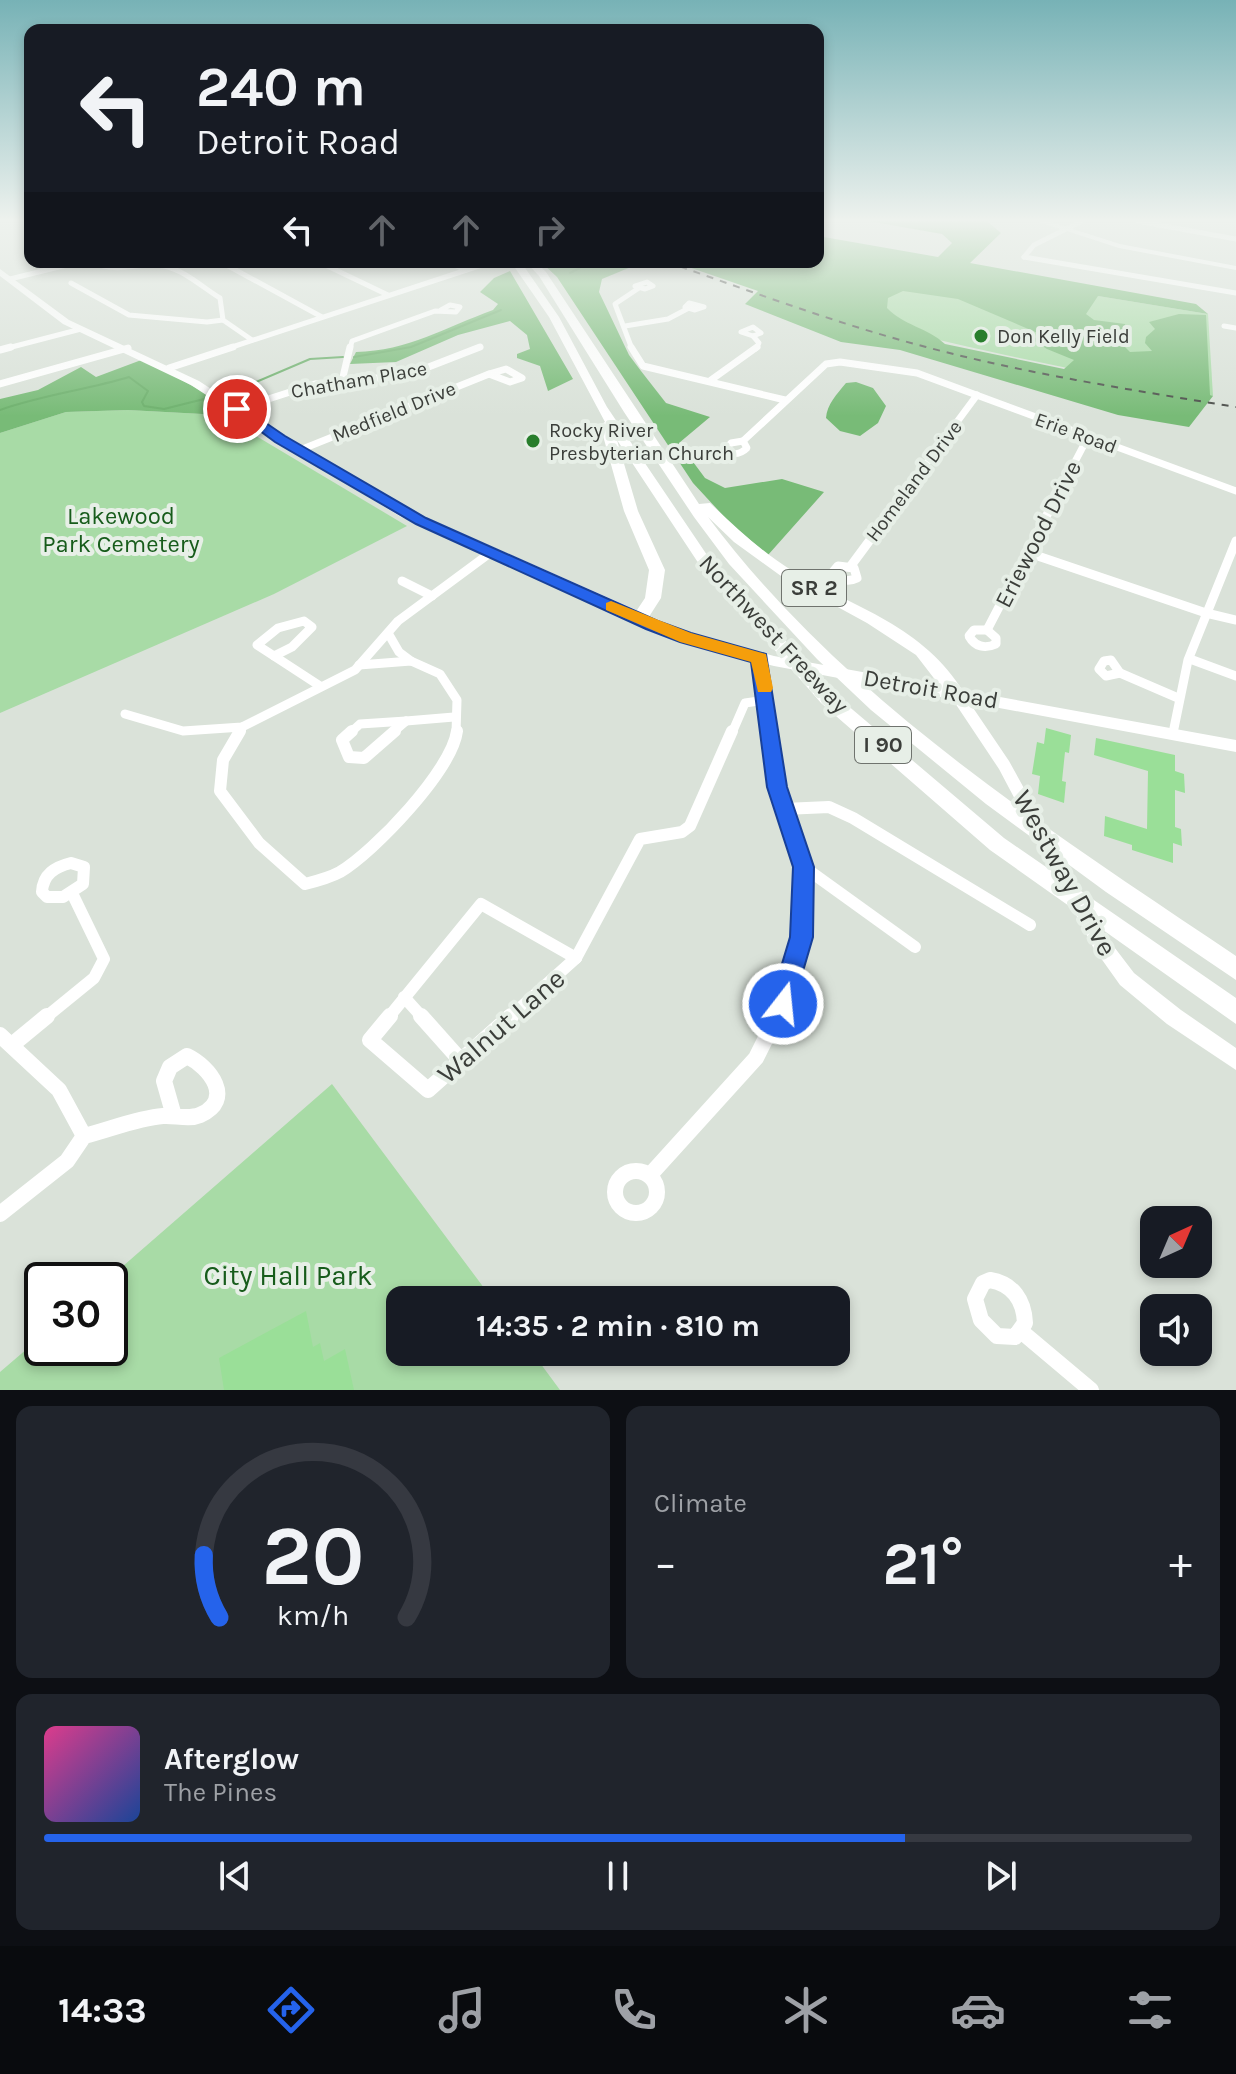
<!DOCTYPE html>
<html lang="en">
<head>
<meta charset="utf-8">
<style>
  :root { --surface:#171b24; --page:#20242c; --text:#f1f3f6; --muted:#9ea1a6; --line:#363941; --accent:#2563eb }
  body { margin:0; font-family:Karla,sans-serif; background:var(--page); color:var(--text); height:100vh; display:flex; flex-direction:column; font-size:30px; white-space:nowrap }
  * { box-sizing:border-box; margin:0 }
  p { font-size:26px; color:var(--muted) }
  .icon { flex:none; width:44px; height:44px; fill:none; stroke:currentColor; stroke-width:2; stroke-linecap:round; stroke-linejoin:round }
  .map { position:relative; height:1390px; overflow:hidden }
  .side { display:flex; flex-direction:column; gap:16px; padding:16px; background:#0d0f14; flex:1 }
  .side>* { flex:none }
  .guide { position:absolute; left:24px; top:24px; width:800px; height:244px; border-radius:16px; box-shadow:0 4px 12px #0003; background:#171b24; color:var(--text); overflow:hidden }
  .needle { width:52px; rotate:44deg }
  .controls { position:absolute; left:1140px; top:1206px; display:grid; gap:16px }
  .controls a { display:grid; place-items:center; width:72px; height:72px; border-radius:16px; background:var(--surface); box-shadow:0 4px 12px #0003; font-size:40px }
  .speed { position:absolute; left:24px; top:1262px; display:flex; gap:16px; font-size:40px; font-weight:700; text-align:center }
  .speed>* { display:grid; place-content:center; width:104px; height:104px; border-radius:50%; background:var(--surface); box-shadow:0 4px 12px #0003; line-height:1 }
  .speed .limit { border:4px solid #111; border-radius:12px; background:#fff; color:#111 }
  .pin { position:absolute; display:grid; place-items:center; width:68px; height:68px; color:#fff; margin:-34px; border:4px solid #fff; border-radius:50%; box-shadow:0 2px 8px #0007 }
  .me { position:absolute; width:88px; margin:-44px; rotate:16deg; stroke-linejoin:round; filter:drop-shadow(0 0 6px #0008) }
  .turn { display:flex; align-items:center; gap:28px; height:168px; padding:0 40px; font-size:36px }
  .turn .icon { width:104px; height:104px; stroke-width:2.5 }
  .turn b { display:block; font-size:56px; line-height:68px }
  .lanes { display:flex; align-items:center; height:76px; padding:0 40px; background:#0003; justify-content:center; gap:40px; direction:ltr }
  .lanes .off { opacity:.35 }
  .big { font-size:60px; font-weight:700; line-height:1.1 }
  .side .card { flex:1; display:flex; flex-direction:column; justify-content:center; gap:12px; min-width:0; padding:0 28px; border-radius:16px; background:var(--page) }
  .side .dial { align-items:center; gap:0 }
  .dial svg { height:208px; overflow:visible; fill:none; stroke:var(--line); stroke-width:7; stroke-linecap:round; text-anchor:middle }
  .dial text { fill:var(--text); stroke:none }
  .song { display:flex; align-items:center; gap:24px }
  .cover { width:96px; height:96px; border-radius:12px; background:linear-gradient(135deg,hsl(330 70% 55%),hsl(220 70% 35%)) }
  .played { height:8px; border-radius:4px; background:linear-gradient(90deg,var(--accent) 75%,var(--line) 75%) }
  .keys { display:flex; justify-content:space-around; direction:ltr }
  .heat { display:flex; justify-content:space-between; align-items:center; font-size:44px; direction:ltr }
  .side .tiles { flex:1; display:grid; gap:16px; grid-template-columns:1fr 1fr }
  .card:last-child { grid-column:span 2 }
  .trip { position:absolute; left:386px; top:1286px; width:464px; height:80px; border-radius:16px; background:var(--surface); box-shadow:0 4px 12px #0003; font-weight:700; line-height:80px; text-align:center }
  .tabs { display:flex; height:128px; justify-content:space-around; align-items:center; background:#090b0e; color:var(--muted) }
  .tabs .icon { width:56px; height:56px }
  .tabs .selected { color:var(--accent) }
  .tabs b { font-size:36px; color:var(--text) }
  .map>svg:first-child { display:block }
  .green { fill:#a8dba6 }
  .forest { fill:#78bb77; fill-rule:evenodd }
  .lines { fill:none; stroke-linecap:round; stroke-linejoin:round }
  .stream { stroke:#6db06c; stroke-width:2 }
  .building { fill:#9adf98 }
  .street-far4 { stroke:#fff; stroke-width:5 }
  .street-far3 { stroke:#fff; stroke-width:7 }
  .street-far2 { stroke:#fff; stroke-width:9 }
  .street-far1 { stroke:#fff; stroke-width:12 }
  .street { stroke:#fff; stroke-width:16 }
  .secondary { fill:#fff; fill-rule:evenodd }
  .primary { fill:#fff; fill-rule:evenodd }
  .highway { fill:#fff; fill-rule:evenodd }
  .rail { stroke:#4b4e4a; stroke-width:2; stroke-dasharray:7 7; stroke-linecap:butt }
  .route { fill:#2563eb; stroke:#184099; stroke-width:2 }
  .slow { fill:#f59e0b }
  .poi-dot { fill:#287e2c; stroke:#e7efe7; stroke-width:3 }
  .labels { text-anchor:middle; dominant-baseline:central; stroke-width:8; stroke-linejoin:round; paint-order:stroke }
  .far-poi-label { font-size:20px; fill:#3b3e3a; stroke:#e7efe7; text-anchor:start }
  .far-street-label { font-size:20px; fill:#3b3e3a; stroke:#e7efe7 }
  .shield { fill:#e7efe7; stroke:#6f736e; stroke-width:2 }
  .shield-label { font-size:22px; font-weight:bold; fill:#3b3e3a }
  .park-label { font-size:24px; fill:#175c1b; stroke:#e7efe7 }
  .street-label { font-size:24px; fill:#3b3e3a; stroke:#e7efe7 }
  .near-street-label { font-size:28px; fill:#3b3e3a; stroke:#e7efe7 }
  .near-park-label { font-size:28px; fill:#175c1b; stroke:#e7efe7 }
</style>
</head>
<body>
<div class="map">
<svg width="1236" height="1390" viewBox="0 0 1236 1390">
  <rect width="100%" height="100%" fill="#dae2d9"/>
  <g class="green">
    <path d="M900,278L1098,296L1208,314L1213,396C1080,372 950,345 819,310Z"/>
    <polygon points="128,410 221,415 407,526 274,594 0,713 0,433 66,412"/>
    <polygon points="332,1084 493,1300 400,1300 400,1352 532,1352 560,1390 0,1390 0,1372 42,1336 42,1348 110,1348 110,1280 107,1280"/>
  </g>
  <g class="forest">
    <path d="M868,221H987L1001,233L970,263L1196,304L1208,314L1098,296L1086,314L1094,320L1125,324L1127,334L1116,338L1130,352L1152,351L1145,343L1146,337L1155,329L1149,322L1179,314L1206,315L1210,395L1213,396L1189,427L1118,415L900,350L841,342L745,304L758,291L674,262H818V236L938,257L952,243L942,234ZM903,291L958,299L1040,334L1033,340L1047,349L1074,360L1064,369L945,344C928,328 903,325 887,308L888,298Z"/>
    <polygon points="541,262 643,262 602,279 599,292 629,355 641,371 666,403 710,417 679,443 705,478 725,488 782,479 824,492 768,555 730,523 693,483 557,277"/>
    <path d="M510,271L573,379L548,391L540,366L517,358V354L530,349L527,335L510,321L458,335L396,362L350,364L356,352C408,351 446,327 493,310L498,304L480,292L494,278Z"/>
    <polygon points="144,359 212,397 208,399 258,437 221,415 128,410 66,412 0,433 0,399 38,390 81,367 96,377"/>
    <path d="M856,382L873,388L886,406L878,423L860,436L840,431L826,418C827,404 837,394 846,383Z"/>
  </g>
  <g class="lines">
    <g class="stream">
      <polyline points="570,273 591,262"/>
      <polyline points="354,357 411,347 501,310"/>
      <polyline points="230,393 310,359 343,357"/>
      <path d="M0,410C42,395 86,390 129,377L148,391L142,402L144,406L164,409L208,398"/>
    </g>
  </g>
  <g class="building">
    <polygon points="1046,728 1071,735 1069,753 1065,752 1062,781 1066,782 1064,803 1038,794 1040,776 1032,774 1037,742 1044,744"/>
    <polygon points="1096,738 1175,755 1175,771 1184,774 1185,793 1175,790 1175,827 1181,829 1182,846 1173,843 1173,863 1132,850 1132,845 1104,836 1105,816 1147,829 1148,771 1094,755"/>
    <polygon points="306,1311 313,1347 320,1343 324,1361 345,1349 354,1390 224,1390 219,1358"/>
  </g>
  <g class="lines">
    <g class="street-far4">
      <polyline points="1137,221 1236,239"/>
      <polyline points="1024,257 1236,293"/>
      <polyline points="1024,257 1034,245 1082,221"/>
      <path d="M94,262C118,275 139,261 164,266C184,270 202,287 220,298L223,320L252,340"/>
      <polyline points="221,262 322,317"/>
      <polyline points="319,262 388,295"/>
      <polyline points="447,262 466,270"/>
      <polyline points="10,279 79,262"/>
      <polygon points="647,282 653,286 645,289 635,286"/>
      <polyline points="71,283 129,315 207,322 223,320"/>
      <polygon points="689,303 704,307 695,310 685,307"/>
      <polyline points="625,326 668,319 687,309"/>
      <polyline points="1224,326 1236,328"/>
      <polygon points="753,327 761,333 753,336 741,332"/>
      <polyline points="753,336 759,343 756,349"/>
      <polyline points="4,349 81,329"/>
      <polyline points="125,349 128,348"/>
      <polyline points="226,349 491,262"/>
      <polyline points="350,349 352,341 435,311 456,312 460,307 450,305 441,310"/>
      <polyline points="475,349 480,347"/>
      <polyline points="632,349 615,304 639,288"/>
    </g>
    <g class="street-far3">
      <polyline points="631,347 643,366 785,400"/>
      <polyline points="0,350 11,347"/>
      <polyline points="169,368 233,347"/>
      <polygon points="506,369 522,378 510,382 489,374"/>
      <polyline points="711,380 757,347"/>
      <polyline points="342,381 350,347"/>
      <polyline points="0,384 128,348"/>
      <polyline points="237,409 315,384 408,375 480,347"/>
      <path d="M743,441L747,448C740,455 733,455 724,451L731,443Z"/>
      <polyline points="743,441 826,364 840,362 917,373 1236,491"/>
      <polyline points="300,450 489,374"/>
      <polyline points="888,515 977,395"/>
      <polyline points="1047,515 1088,437"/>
    </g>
    <g class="street-far2">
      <polyline points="1029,553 1206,613 1236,620"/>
      <path d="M838,566L854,568L857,578C847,583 840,580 833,572Z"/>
      <polyline points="850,567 890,513"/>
      <polyline points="402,581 432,596"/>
      <polygon points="304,621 312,627 292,647 274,656 257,645 278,628"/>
      <path d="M974,630H987L996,638V644C985,649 975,647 969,636Z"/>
      <polyline points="987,630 1048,513"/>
      <polyline points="388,633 399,652 411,661"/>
      <polyline points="274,656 320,686"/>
      <polyline points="760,658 770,733"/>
      <polyline points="1190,659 1236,676"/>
      <polygon points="1111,660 1120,673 1106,676 1099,669 1104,661"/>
      <polyline points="359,665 411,661 440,674 457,700 456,733"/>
      <polyline points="1120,673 1178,698"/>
      <polyline points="125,714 183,731 242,727 355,670 398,621 490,553"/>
      <polyline points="406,721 454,717"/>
      <polyline points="238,733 242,727"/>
      <polyline points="350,733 360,724 406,721"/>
      <polyline points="392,733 406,721"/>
      <polyline points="732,733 745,703 766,700"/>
      <polyline points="1173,733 1188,660 1236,541"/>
    </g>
    <g class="street-far1">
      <path d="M240,731L223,760L220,791L259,843L305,884C317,881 329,878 340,872C374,852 452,770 457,731"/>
      <polyline points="352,731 342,740 349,757 364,758 395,731"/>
      <polyline points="770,731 777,787 804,867 801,937 783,1004 776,1018"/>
      <polyline points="784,809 829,807 853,818 1030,925"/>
      <path d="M71,863L84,867L83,884L63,897H47L42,892C43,874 55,867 71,863Z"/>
      <polyline points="804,867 915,947"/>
      <polyline points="576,958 640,839 682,832 690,826 732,731"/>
      <polyline points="404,997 423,1018"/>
      <polyline points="45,1018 94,978 104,959 72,893"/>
      <polyline points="388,1018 481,904 576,958"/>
      <polyline points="509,1018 576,958"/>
    </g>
    <g class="street">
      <polyline points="390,1016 370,1040 428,1090 511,1016"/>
      <polyline points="421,1016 462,1062"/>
      <polyline points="0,1035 59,1090 84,1136"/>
      <polyline points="13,1044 47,1016"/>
      <circle cx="636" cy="1192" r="21"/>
      <polyline points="650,1175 756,1058 777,1016"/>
      <path d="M0,1214L67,1161L84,1136C109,1130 137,1118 163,1116C175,1115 188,1120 200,1115C235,1100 210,1067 187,1056L170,1067L164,1081L174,1116"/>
      <path d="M990,1280C1013,1284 1024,1300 1025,1323L1015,1337L997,1336L981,1320L975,1299L983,1283Z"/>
      <polyline points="1022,1332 1091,1390"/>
    </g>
    <polygon class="secondary" points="956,689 961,690 1009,761 1105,935 1134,973 1181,1010 1236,1048 1236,1070 1167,1024 1120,985 1093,947 999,769 949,694"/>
    <g class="primary">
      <polygon points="1036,221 1048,221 1120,244 1236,266 1236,270 1119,248"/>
      <polygon points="0,269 69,320 199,381 284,437 411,511 691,634 774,656 1236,740 1236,752 774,666 681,642 401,517 276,441 191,385 63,324 0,276"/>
    </g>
    <g class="highway">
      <polygon points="511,262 521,262 559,317 607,407 707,555 833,693 1004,838 1236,998 1236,1024 990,850 821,703 697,561 617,440 638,511 665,570 661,598 645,623 633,623 631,619 645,598 649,570 624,511 600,425 605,422 549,317"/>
      <path d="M526,262H536L546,272L699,504L710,503C735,527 761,551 791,570C856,609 923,625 965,694L956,700L950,699L916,655L867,623L781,576L734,542L708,517C846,702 1048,829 1236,956V980L1106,892L986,804L871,710L817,659L729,564L694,517L624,412L539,276Z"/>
    </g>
    <path class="rail" d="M667,262C753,292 838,324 926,347C1028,374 1132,390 1236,407"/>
  </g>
  <linearGradient id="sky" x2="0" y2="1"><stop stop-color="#77b2b6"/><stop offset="0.53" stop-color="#eef2ee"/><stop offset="1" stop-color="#eef2ee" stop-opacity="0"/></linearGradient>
  <rect width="1236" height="416" fill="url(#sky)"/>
  <polygon class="route" points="233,406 241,406 285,436 426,518 658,621 691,633 766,654 787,787 814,867 813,937 791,1012 783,1016 774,1012 770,1004 790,937 793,867 767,787 751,662 680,642 646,629 416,524 275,442 233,411"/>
  <polygon class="slow" points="611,601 691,633 766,654 773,688 771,692 758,692 751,662 680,642 606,610 606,603"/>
  <g class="poi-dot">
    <circle cx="981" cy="336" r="8"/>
    <circle cx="533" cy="441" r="8"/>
  </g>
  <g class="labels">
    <g class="far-poi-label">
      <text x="997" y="336">Don Kelly Field</text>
      <text x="549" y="430">Rocky River<tspan x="549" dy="23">Presbyterian Church</tspan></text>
    </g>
    <g class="far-street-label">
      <text transform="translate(359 380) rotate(-10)">Chatham Place</text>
      <text transform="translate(394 412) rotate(-22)">Medfield Drive</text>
      <text transform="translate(1076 433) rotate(20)">Erie Road</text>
      <text transform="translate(914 481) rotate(-53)">Homeland Drive</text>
    </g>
    <g class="shield">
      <rect x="782" y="570" width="64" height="36" rx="6"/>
      <rect x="855" y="727" width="56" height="36" rx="6"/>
    </g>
    <g class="shield-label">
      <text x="814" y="588">SR 2</text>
      <text x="883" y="745">I 90</text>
    </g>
    <g class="park-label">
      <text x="121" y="516">Lakewood<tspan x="121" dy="28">Park Cemetery</tspan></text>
    </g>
    <g class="street-label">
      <text transform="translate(1038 534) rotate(-63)">Eriewood Drive</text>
      <text transform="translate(774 634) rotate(47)">Northwest Freeway</text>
      <text transform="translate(931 689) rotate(10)">Detroit Road</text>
    </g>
    <g class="near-street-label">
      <text transform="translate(1065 873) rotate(61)">Westway Drive</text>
      <text transform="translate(501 1026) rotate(-41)">Walnut Lane</text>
    </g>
    <g class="near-park-label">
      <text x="288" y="1275">City Hall Park</text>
    </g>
  </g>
</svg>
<div class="controls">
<a><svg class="needle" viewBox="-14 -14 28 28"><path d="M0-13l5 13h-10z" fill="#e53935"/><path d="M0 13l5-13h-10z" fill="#9ea1a6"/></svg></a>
<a><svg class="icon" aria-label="sound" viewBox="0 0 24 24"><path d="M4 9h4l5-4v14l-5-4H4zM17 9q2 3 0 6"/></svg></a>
</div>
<div class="speed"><div class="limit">30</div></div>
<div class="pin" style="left:237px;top:409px;background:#d93025"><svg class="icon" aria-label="arrive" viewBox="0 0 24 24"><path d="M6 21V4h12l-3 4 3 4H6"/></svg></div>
<svg class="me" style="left:783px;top:1004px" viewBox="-20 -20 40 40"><circle r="17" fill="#2563eb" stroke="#fff" stroke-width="3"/><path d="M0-11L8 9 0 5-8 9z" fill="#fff"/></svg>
<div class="trip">14:35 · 2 min · 810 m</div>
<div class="guide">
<div class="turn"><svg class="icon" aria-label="left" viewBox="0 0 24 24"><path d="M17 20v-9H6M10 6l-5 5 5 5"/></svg><div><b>240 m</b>Detroit Road</div></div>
<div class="lanes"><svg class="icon" aria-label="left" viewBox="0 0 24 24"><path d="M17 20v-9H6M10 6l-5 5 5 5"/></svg><svg class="icon off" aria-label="ahead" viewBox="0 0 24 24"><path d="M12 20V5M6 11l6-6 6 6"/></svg><svg class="icon off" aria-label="ahead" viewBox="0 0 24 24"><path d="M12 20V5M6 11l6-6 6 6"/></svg><svg class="icon off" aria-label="right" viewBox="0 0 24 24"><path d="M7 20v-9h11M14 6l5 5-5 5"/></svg></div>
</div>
</div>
<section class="side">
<div class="tiles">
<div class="card dial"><svg viewBox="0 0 100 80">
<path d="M14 69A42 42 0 1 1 86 69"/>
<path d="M14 69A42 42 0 0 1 8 45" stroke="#2563eb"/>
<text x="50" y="56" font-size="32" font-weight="700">20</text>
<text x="50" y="72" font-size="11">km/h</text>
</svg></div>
<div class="card"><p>Climate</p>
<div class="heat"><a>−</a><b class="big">21°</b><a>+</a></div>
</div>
<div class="card">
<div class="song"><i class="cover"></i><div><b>Afterglow</b><p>The Pines</p></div></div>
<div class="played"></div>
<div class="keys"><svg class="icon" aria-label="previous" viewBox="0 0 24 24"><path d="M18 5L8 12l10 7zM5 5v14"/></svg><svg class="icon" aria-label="pause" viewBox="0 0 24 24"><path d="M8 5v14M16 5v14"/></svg><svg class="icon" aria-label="next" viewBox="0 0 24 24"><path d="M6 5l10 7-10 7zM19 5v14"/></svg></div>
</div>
</div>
</section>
<nav class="tabs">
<b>14:33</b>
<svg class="icon selected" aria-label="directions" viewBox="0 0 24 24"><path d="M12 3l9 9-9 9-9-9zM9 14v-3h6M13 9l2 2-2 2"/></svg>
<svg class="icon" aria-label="music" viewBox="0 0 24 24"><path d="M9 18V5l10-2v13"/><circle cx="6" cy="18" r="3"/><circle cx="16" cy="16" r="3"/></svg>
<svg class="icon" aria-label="phone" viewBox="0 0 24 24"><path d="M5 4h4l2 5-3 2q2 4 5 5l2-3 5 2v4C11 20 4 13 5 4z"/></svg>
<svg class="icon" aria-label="climate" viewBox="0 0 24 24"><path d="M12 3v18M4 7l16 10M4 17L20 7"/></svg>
<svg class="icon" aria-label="car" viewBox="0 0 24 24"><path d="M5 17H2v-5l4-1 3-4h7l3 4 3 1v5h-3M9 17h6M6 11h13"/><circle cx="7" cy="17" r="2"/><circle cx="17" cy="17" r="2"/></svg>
<svg class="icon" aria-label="filters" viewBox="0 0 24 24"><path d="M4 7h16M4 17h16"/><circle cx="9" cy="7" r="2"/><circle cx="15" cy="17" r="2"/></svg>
</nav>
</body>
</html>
